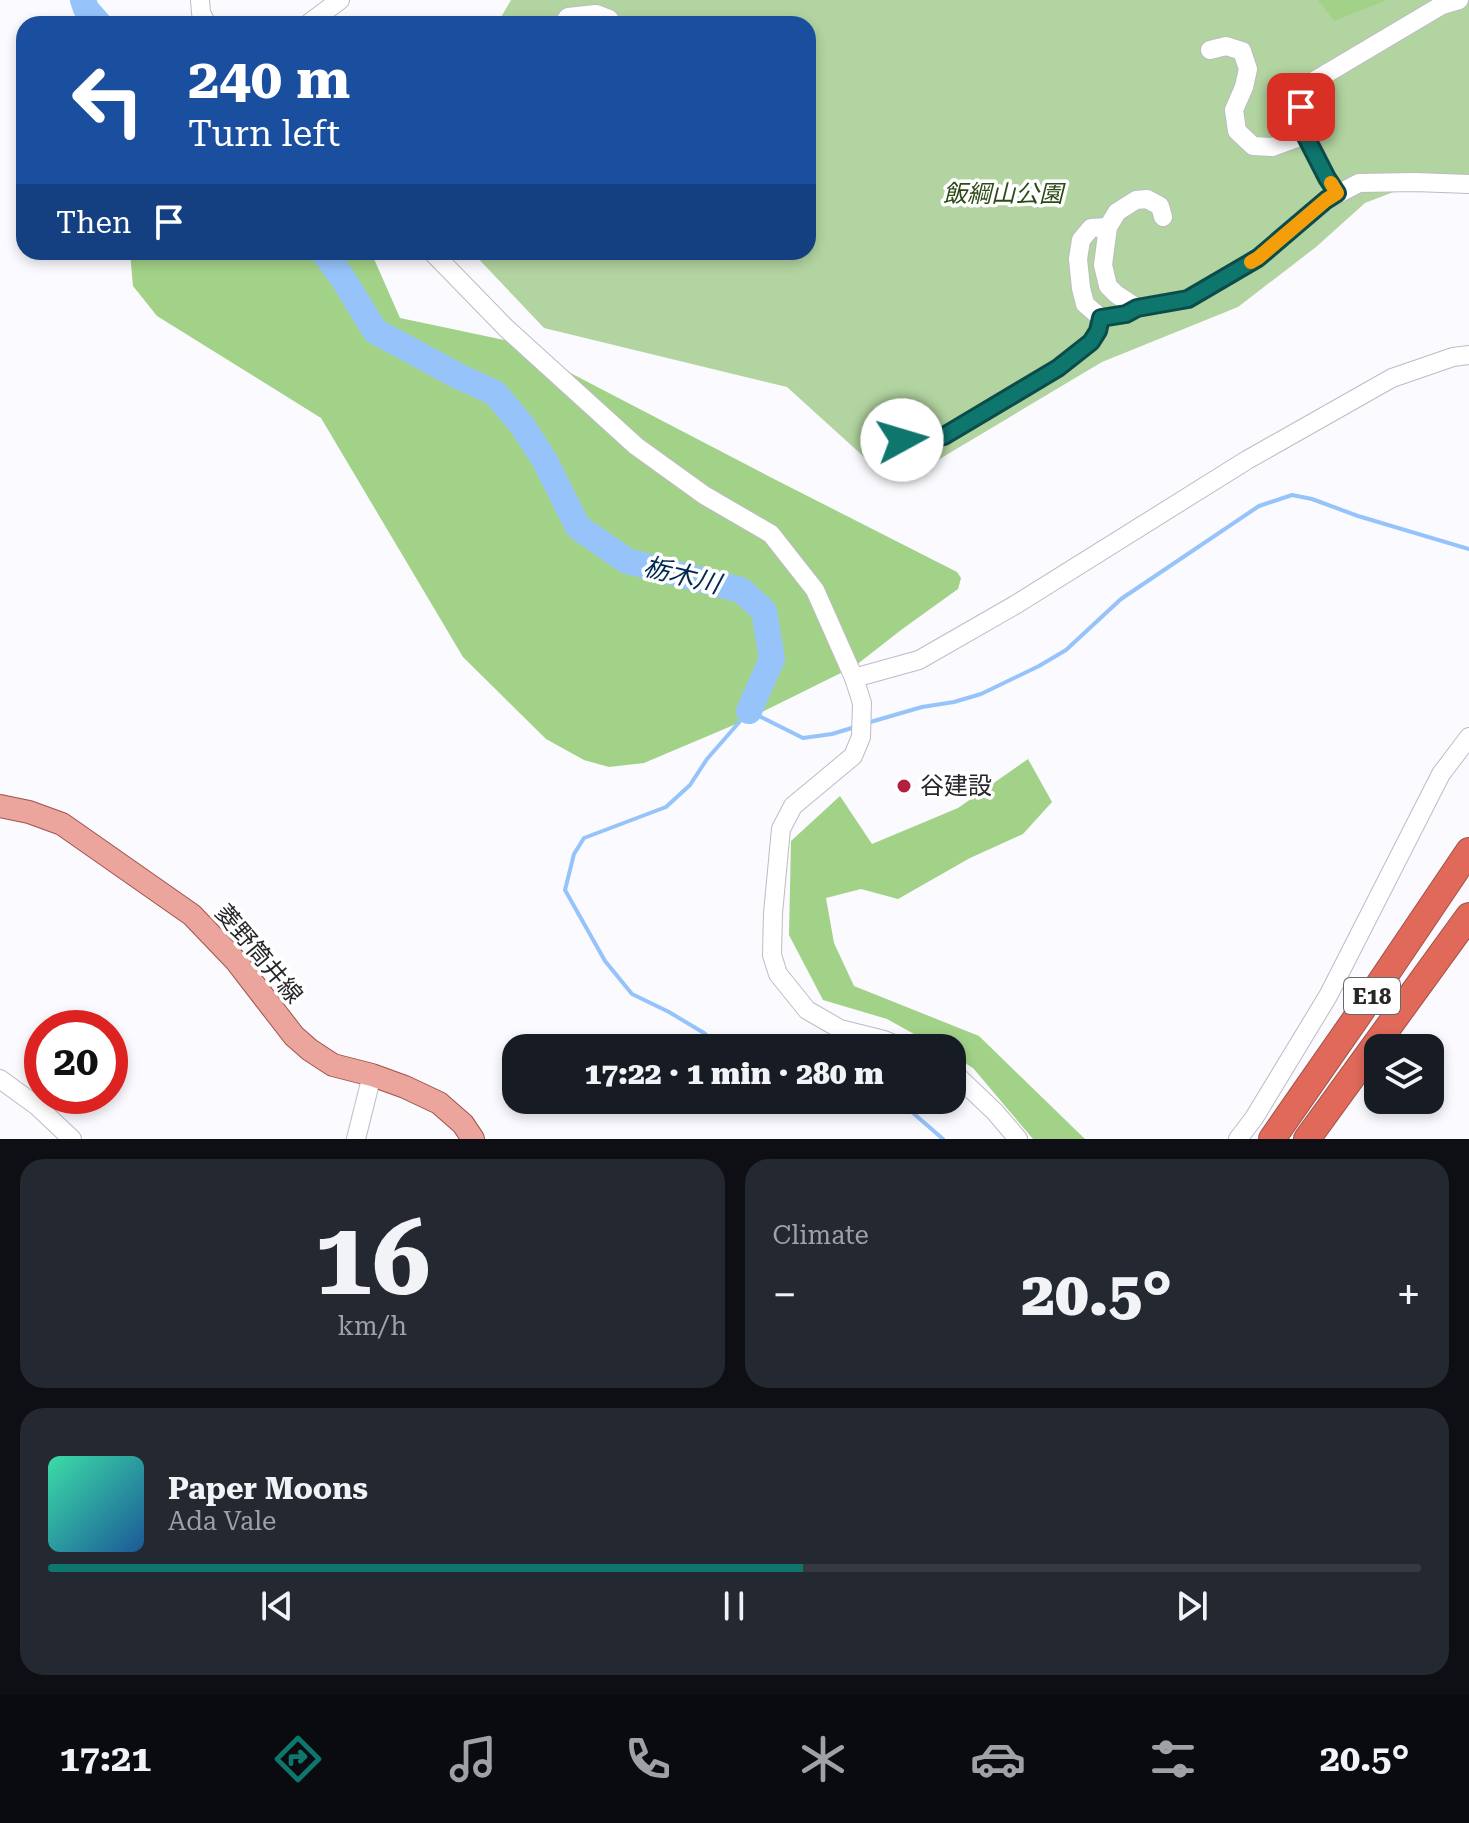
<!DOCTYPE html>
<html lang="en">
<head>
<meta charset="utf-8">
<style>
  :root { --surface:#171b24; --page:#242831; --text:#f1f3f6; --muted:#9ea1a6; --line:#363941; --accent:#0f766e }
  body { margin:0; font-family:"Roboto Serif","Noto Sans JP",serif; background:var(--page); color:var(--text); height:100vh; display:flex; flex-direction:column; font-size:30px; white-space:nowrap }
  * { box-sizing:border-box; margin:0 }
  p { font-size:26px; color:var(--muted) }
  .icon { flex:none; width:44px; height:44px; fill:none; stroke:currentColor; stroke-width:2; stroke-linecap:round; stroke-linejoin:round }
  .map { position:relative; height:1139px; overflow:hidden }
  .side { display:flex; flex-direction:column; gap:20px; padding:20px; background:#0d0f14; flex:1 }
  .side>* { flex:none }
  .guide { position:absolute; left:16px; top:16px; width:800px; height:244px; border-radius:24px; box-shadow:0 4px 12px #0003; background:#1a4fa0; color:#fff; overflow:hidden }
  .tools { position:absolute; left:1364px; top:1034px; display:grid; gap:16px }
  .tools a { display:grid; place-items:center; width:80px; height:80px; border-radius:16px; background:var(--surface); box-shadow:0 4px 12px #0003; font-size:40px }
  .speed { position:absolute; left:24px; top:1010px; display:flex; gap:16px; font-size:40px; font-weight:700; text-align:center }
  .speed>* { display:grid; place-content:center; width:104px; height:104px; border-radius:50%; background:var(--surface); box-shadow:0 4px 12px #0003; line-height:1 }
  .speed .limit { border:12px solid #d22; background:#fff; color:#111 }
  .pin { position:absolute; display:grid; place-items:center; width:68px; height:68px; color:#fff; margin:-34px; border-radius:16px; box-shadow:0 4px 12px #0006 }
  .me { position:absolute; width:88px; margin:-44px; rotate:84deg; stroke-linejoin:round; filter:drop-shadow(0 0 6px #0008) }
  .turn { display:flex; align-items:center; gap:28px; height:168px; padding:0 40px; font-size:36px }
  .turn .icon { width:104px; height:104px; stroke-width:2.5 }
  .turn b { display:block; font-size:56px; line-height:68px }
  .then { display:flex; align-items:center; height:76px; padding:0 40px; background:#0003; gap:16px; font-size:30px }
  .big { font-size:60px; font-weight:800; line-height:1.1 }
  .side .widget { flex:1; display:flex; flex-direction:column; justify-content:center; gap:12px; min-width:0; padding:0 28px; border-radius:24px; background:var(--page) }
  .side .dial { align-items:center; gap:0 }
  .dial b { font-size:104px; line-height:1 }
  .song { display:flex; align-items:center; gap:24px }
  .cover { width:96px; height:96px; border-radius:12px; background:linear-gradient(135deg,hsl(160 70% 55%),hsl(210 70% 35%)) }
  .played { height:8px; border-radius:4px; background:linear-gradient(90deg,var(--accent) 55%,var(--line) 55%) }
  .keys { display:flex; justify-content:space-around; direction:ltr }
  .heat { display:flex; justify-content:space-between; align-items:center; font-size:44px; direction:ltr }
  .side .tiles { flex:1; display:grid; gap:20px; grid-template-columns:1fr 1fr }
  .widget:last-child { grid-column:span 2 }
  .trip { position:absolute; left:502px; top:1034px; width:464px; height:80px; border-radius:24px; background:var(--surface); box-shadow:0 4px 12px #0003; font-weight:800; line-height:80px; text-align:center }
  .tab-bar { display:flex; height:128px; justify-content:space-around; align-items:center; background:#090b0e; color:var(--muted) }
  .tab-bar .icon { width:56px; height:56px }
  .tab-bar .on { color:var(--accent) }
  .tab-bar b { font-size:36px; color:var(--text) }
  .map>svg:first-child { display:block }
  .green { fill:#b2d4a0 }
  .forest { fill:#a2d287 }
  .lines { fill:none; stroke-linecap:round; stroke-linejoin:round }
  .stream { stroke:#96c4fa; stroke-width:4 }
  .river { stroke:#96c4fa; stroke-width:26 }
  .minor-casing { stroke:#bebbc4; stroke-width:20 }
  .major-casing { stroke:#9f5249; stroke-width:24 }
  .highway-casing { stroke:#9f5249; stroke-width:28 }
  .minor { stroke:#fff; stroke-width:18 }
  .major { stroke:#eca59c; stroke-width:22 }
  .highway { stroke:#e0695a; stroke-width:26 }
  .route-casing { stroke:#0a4d48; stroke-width:20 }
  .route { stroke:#0f766e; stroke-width:14 }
  .slow { stroke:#f59e0b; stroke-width:14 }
  .poi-dot { fill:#b11f41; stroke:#fff; stroke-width:3 }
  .labels { text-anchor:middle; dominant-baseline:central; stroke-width:7; stroke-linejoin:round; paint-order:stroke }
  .shield { fill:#fff; stroke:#68686a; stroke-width:2 }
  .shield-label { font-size:22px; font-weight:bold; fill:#27272a }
  .park-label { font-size:24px; font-style:italic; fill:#2b4a16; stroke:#fff }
  .poi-label { font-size:24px; fill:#27272a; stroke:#fff; text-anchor:start }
  .street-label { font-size:24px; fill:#27272a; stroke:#fff }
  .water-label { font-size:26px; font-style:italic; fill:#012a53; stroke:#fff }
</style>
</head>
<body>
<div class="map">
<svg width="1469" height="1139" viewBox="0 0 1469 1139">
  <rect width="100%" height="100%" fill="#fbfafe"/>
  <polygon class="green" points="511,0 1469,0 1469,193 1396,191 1365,203 1316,247 1238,307 1102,362 916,473 874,466 787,387 544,328 472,252 808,252 808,24 497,24"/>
  <g class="forest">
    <polygon points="1318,0 1387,0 1334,21"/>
    <polygon points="130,252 371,252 400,318 509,341 774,479 957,572 961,578 958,589 901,630 855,666 748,719 644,763 609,767 584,760 546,739 463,657 321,418 157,316 133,286"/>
    <polygon points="1028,759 1052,802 1023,834 970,858 898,899 861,889 826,898 834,943 854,986 979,1036 1085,1139 1033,1139 973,1068 952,1055 952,1048 939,1048 887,1019 823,1000 789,935 791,841 840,796 872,844 958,808"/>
  </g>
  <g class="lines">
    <g class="stream">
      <polyline points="867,723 922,707 954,702 981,694 1039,666 1066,650 1121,599 1259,506 1292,495 1312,499 1358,516 1469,549"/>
      <polyline points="722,1048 704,1033 669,1012 632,994 605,961 565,890 574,854 584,838 666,807 690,785 707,759 749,711 803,738 832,734 855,727"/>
      <polyline points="898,1100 943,1139"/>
    </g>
    <g class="river">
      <polyline points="83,0 86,9 99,24"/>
      <polyline points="323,252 342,277 375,331 458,376 495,393 522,425 545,461 578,527 627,561 741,590 764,611 772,659 749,711"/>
    </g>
    <defs>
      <g id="minor">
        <polyline points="200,0 201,13 207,24"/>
        <polyline points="308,24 340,0"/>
        <polyline points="563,24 568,17 596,14 609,19 612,24"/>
        <polyline points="1210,50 1226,46 1242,51 1248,69 1244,87 1234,110 1237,131 1253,146 1272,147 1305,135"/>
        <polyline points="1337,193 1327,178 1303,128 1301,107 1314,81 1442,5 1459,0"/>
        <polyline points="432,252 507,329 636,446 704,495 771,534 815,590 854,678 862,703 861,737 853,756 793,806 781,829 773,913 772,955 778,974 807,1010 840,1029 884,1040 904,1048"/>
        <polyline points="1137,308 1116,294 1108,286 1103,265 1108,227 1117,212 1136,200 1147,199 1160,206 1163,217"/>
        <polyline points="1101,318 1085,304 1081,288 1078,259 1081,240 1091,228 1108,227"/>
        <polyline points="902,440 944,436 1058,368 1091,342 1098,331 1101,318 1126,314 1137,308 1188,299 1258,258 1326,200 1359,183 1414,182 1469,184"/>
        <polyline points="854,678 919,660 1015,605 1247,460 1392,378 1453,357 1469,355"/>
        <polyline points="952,1071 995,1112 1018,1139"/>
        <polyline points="0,1079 37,1106 72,1139"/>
        <polyline points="356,1139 372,1075"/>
        <polyline points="1238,1139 1254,1118 1328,996 1441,774 1469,737"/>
      </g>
      <polyline id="major" points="0,806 29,812 62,824 192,915 236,961 294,1036 310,1050 333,1065 372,1075 405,1087 439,1103 463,1124 473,1139"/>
      <g id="highway">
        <polyline points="1272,1139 1359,1014 1469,851"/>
        <polyline points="1307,1139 1469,916"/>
      </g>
    </defs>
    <use href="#minor" class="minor-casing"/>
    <use href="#major" class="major-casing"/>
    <use href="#highway" class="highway-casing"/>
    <use href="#minor" class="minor"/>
    <use href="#major" class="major"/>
    <use href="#highway" class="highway"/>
  </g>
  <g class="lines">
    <defs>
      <polyline id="route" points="902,440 944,436 1058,368 1091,342 1098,331 1101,318 1126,314 1137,308 1188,299 1258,258 1326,200 1337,193 1327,178 1305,135 1301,107"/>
    </defs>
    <use href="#route" class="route-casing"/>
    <use href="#route" class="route"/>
    <polyline class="slow" points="1251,262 1258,258 1326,200 1337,193 1331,183"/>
  </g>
  <circle class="poi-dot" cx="904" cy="786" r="8"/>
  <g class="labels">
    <rect class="shield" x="1344" y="978" width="56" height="36" rx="6"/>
    <g class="shield-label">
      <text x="1372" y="996">E18</text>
    </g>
    <g class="park-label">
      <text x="1003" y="194">飯綱山公園</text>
    </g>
    <g class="poi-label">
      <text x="920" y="786">谷建設</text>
    </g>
    <g class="street-label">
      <text transform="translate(259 954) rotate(50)">菱野筒井線</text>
    </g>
    <g class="water-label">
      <text transform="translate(682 575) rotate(14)">栃木川</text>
    </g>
  </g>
</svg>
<div class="tools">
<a><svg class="icon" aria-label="layers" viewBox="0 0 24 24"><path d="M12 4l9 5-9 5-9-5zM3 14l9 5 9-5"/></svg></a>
</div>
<div class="speed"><div class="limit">20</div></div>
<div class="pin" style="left:1301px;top:107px;background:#d93025"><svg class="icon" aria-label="arrive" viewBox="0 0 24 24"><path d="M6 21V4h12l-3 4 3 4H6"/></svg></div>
<svg class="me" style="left:902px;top:440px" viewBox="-20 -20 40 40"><circle r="19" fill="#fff"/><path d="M0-13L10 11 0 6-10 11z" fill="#0f766e"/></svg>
<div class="trip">17:22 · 1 min · 280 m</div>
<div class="guide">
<div class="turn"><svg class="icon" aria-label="left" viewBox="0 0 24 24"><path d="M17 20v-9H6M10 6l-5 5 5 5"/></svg><div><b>240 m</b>Turn left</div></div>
<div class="then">Then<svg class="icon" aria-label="arrive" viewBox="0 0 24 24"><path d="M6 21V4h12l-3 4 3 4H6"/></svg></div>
</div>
</div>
<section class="side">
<div class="tiles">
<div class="widget dial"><b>16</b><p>km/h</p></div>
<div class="widget"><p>Climate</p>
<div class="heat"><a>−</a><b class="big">20.5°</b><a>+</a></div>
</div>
<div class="widget">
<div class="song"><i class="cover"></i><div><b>Paper Moons</b><p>Ada Vale</p></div></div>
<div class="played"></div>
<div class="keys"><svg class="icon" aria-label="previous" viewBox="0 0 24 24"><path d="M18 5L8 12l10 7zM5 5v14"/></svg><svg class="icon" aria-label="pause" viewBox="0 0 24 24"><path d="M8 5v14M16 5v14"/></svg><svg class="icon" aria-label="next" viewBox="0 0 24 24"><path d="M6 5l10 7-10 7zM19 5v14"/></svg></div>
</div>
</div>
</section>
<nav class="tab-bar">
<b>17:21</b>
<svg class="icon on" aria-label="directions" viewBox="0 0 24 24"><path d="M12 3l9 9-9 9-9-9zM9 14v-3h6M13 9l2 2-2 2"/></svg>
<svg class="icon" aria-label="music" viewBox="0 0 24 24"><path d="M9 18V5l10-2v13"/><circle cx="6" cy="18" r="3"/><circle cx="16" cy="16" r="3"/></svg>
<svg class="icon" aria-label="phone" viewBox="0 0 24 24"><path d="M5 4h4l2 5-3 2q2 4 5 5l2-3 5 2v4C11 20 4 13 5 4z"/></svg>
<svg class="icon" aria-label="climate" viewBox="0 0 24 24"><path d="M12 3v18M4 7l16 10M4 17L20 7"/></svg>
<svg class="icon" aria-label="car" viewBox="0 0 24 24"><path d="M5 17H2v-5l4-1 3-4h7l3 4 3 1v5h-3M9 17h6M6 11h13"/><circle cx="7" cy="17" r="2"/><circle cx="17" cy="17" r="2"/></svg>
<svg class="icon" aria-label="filters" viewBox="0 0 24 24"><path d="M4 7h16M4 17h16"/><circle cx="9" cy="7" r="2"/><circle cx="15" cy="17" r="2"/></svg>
<b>20.5°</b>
</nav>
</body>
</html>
